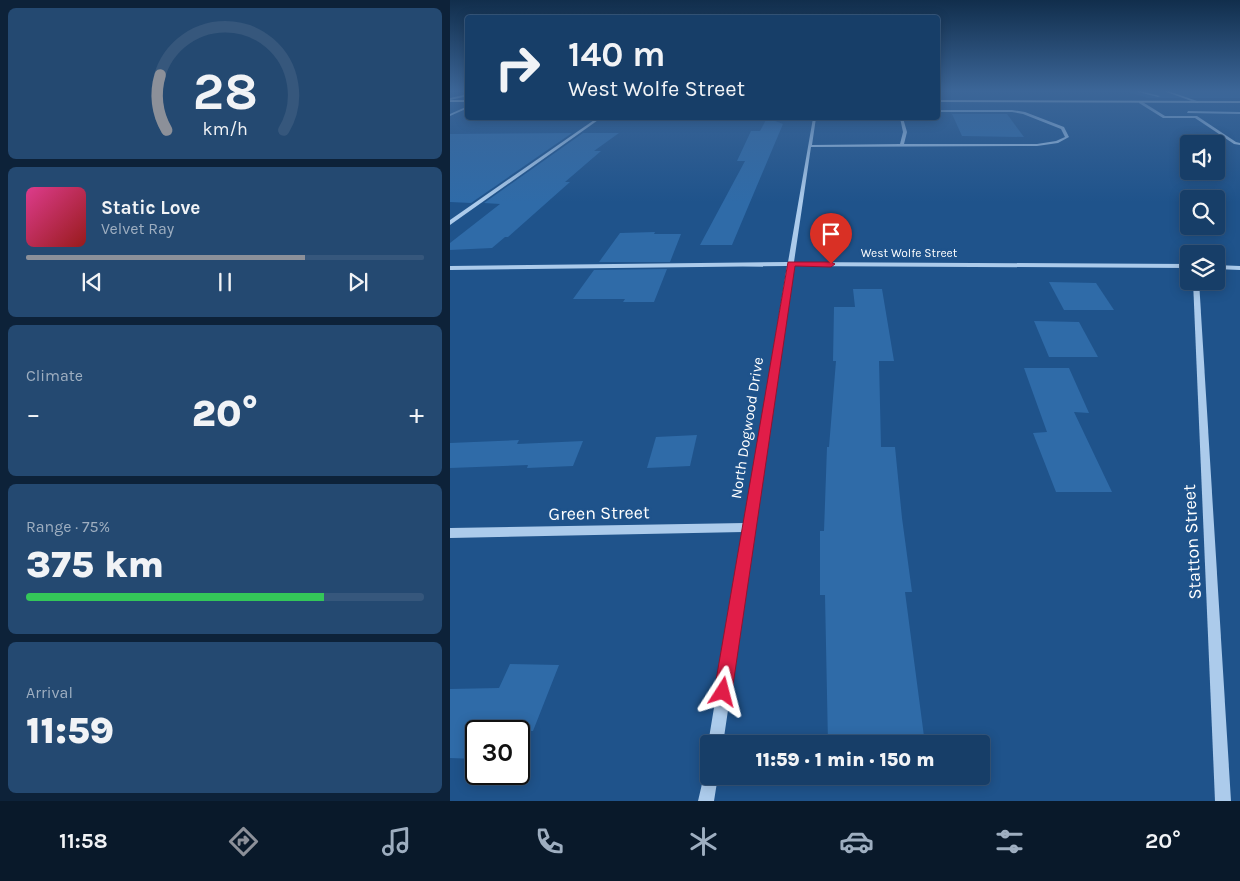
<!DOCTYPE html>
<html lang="en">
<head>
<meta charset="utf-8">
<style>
  :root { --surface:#173e68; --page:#244971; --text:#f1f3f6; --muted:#9eaec0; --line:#36577c; --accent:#8c9099 }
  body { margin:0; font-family:Karla,sans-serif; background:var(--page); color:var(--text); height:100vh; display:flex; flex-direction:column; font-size:19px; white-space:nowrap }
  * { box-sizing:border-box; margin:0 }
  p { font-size:16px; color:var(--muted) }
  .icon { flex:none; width:28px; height:28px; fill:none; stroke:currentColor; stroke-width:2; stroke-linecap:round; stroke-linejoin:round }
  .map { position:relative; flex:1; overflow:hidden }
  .drawer { display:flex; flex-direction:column; gap:8px; padding:8px; background:#0d2239; width:450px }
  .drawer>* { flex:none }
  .banner { position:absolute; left:15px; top:15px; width:475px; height:105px; border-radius:5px; box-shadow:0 2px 12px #0003,0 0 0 1px var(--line); background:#173e68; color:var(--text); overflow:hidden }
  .fabs { position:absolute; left:730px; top:135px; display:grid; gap:10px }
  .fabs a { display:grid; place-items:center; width:45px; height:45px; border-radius:5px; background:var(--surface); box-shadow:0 2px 12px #0003,0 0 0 1px var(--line); font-size:25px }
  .speed { position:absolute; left:15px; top:720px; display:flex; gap:10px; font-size:25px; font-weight:700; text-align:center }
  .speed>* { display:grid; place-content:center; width:65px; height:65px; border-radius:50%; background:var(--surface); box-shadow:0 2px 12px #0003,0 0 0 1px var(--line); line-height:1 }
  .speed .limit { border:2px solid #111; border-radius:8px; background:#fff; color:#111 }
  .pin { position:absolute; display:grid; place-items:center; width:42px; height:42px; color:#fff; margin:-51px -21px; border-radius:50% 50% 50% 0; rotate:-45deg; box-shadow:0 0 5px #0007 }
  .pin .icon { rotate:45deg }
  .me { position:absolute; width:55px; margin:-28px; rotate:9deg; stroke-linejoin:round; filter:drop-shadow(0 0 4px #0008) }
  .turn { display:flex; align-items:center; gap:18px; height:105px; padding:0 20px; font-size:22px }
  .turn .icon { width:65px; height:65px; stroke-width:2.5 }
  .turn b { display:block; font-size:35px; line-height:42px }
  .big { font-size:38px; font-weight:800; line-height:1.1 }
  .drawer .widget { flex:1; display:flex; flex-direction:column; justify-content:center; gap:8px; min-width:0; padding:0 18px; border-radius:8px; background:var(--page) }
  .drawer .dial { align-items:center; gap:0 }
  .dial svg { height:130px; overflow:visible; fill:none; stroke:var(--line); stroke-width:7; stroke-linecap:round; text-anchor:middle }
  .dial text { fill:var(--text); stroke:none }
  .song { display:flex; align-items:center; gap:15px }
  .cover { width:60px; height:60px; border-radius:8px; background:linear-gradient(135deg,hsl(330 70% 55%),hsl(0 70% 35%)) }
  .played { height:5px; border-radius:2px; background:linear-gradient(90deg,var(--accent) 70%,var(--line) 70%) }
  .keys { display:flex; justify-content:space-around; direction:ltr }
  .heat { display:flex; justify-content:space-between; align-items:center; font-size:28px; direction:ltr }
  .charge { height:8px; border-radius:4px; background:linear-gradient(90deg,#34c759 75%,var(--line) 0) }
  .trip { position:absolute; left:250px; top:735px; width:290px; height:50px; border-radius:5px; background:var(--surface); box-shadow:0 2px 12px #0003,0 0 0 1px var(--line); font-weight:800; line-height:50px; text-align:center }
  .menu { display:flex; height:80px; justify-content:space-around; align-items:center; background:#09192a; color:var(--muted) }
  .menu .icon { width:35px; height:35px }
  .menu .selected { color:var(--accent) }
  .menu b { font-size:22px; color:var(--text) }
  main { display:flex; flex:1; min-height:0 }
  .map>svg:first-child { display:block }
  .green { fill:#2966a3 }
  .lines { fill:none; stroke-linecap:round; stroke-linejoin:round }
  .stream { fill:#9fc7ed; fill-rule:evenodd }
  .building { fill:#2f6ba8 }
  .minor { fill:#accbeb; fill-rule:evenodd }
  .major { fill:#f1f7fe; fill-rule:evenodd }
  .route { fill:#e11d48; stroke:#92132f }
  .labels { text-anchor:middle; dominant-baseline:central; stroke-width:5; stroke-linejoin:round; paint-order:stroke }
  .far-street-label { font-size:12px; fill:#fff; stroke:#1f538b }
  .street-label { font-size:15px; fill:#fff; stroke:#1f538b }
  .near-street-label { font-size:18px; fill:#fff; stroke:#1f538b }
</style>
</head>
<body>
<main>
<section class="drawer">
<div class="widget dial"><svg viewBox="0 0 100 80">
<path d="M14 69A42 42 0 1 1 86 69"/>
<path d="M14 69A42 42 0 0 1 10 35" stroke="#8c9099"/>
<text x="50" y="56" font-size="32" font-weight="700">28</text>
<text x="50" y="72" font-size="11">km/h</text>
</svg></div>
<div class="widget">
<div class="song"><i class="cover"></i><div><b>Static Love</b><p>Velvet Ray</p></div></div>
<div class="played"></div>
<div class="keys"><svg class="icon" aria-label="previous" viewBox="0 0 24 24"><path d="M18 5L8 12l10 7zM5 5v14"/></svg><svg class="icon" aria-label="pause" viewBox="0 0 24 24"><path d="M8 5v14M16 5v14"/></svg><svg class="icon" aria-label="next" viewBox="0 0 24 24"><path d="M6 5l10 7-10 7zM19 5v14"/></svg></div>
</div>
<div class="widget"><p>Climate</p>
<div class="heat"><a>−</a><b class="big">20°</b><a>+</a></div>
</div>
<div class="widget"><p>Range · 75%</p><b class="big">375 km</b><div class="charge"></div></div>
<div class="widget"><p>Arrival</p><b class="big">11:59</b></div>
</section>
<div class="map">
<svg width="790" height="801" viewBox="0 0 790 801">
  <rect width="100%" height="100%" fill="#1f538b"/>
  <polygon class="green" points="671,90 790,90 790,98 698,98"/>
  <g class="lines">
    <polygon class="stream" points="680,90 685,90 710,96 708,97"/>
  </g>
  <g class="building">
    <polygon points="502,114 557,114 574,137 512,136"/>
    <polygon points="317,118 333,124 282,245 250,245 295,161 287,161 301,131 310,131"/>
    <polygon points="122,133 21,203 0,202 0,134"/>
    <polygon points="133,133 169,133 144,151 151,151 115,182 120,182 58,237 55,237 42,248 0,250 0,243 50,204 34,203"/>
    <polygon points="205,232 204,234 231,234 220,262 149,262 170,233"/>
    <polygon points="217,269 204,302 173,302 175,299 123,299 144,270"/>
    <polygon points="599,282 646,283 664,310 614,310"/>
    <polygon points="403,289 432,289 444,361 429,361 431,447 445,447 452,518 462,592 455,592 475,744 378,744 375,595 370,595 370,531 374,531 377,447 379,447 386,361 383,361 384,307 405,307"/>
    <polygon points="584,321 629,322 648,357 599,357"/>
    <polygon points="574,368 619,368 639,413 624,412 662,492 606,492 583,433 597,432"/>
    <polygon points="247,435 240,466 197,468 206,437"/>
    <polygon points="69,440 67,444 133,441 123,466 77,468 78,465 0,468 0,443"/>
    <polygon points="60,664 109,665 83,731 26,731 26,759 0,758 0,689 49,688"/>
  </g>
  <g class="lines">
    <g class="minor">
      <polygon points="711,90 715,90 750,102 747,103"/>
      <polygon points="18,94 18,96 0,100 0,98"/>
      <polygon points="689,101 691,101 715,116 747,116 786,142 790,143 790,145 784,144 745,118 713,118 689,103"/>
      <polygon points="18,106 18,108 0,116 0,114"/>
      <polygon points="488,110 562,110 575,112 614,127 619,137 608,143 587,146 361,147 344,262 739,264 739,268 344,266 273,744 259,744 259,747 258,744 293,532 0,538 0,528 295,523 337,266 0,270 0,266 338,262 363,118 366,118 362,145 450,144 453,132 450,118 453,118 457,132 454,144 587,144 606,141 615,137 611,129 573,114 562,112 488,112"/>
      <polygon points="738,111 790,112 790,114 737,113"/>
      <polygon points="147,118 151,118 0,225 0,220"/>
      <polygon points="766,265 790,266 790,270 766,269"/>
      <polygon points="743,281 749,281 781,801 765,801"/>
      <polygon points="259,769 259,776 268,776 264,801 248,801 255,771"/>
    </g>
    <g class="major">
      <rect x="0" y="100" width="18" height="2"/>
      <polygon points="488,100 790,101 790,103 488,102"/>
    </g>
  </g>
  <linearGradient id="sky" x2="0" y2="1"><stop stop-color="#112e4c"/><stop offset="0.45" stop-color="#3c6698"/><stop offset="1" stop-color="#3c6698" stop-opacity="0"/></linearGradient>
  <rect width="790" height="202" fill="url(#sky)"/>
  <polygon class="route" points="338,262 381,262 385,264 381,267 345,266 282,692 279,698 273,701 266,698 264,692"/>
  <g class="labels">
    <g class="far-street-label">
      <text x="459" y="253">West Wolfe Street</text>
    </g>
    <g class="street-label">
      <text transform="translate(297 428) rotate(-81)">North Dogwood Drive</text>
    </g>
    <g class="near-street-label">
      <text transform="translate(149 513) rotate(-1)">Green Street</text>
      <text transform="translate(742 542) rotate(-93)">Statton Street</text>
    </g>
  </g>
</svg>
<div class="fabs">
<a><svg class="icon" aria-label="sound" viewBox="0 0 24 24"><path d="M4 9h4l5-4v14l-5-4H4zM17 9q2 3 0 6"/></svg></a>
<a><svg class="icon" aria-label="search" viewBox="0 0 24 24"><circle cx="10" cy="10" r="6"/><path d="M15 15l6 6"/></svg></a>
<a><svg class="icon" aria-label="layers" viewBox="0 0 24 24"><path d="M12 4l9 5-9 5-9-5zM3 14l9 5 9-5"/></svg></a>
</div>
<div class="speed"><div class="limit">30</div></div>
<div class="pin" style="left:381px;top:264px;background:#d93025"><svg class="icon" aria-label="arrive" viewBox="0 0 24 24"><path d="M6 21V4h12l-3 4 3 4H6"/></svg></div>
<svg class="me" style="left:273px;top:692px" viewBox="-20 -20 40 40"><path d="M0-17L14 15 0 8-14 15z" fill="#e11d48" stroke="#fff" stroke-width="4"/></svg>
<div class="trip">11:59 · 1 min · 150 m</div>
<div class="banner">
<div class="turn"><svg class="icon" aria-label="right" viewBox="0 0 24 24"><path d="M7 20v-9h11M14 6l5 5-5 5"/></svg><div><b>140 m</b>West Wolfe Street</div></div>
</div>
</div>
</main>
<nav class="menu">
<b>11:58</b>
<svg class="icon selected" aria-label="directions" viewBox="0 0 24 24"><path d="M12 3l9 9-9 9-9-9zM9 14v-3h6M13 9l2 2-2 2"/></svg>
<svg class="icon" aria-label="music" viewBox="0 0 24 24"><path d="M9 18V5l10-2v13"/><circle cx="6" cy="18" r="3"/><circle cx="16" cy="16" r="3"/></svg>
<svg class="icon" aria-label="phone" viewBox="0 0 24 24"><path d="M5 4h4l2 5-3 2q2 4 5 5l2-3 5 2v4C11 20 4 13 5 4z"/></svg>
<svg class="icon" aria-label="climate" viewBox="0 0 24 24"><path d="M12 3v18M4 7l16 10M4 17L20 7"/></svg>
<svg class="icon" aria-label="car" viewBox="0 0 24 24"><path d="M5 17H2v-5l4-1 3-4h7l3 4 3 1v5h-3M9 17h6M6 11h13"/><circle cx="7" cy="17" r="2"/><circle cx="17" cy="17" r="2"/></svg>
<svg class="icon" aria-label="filters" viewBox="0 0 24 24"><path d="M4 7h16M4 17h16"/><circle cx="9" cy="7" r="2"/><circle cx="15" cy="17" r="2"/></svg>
<b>20°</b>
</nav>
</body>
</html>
